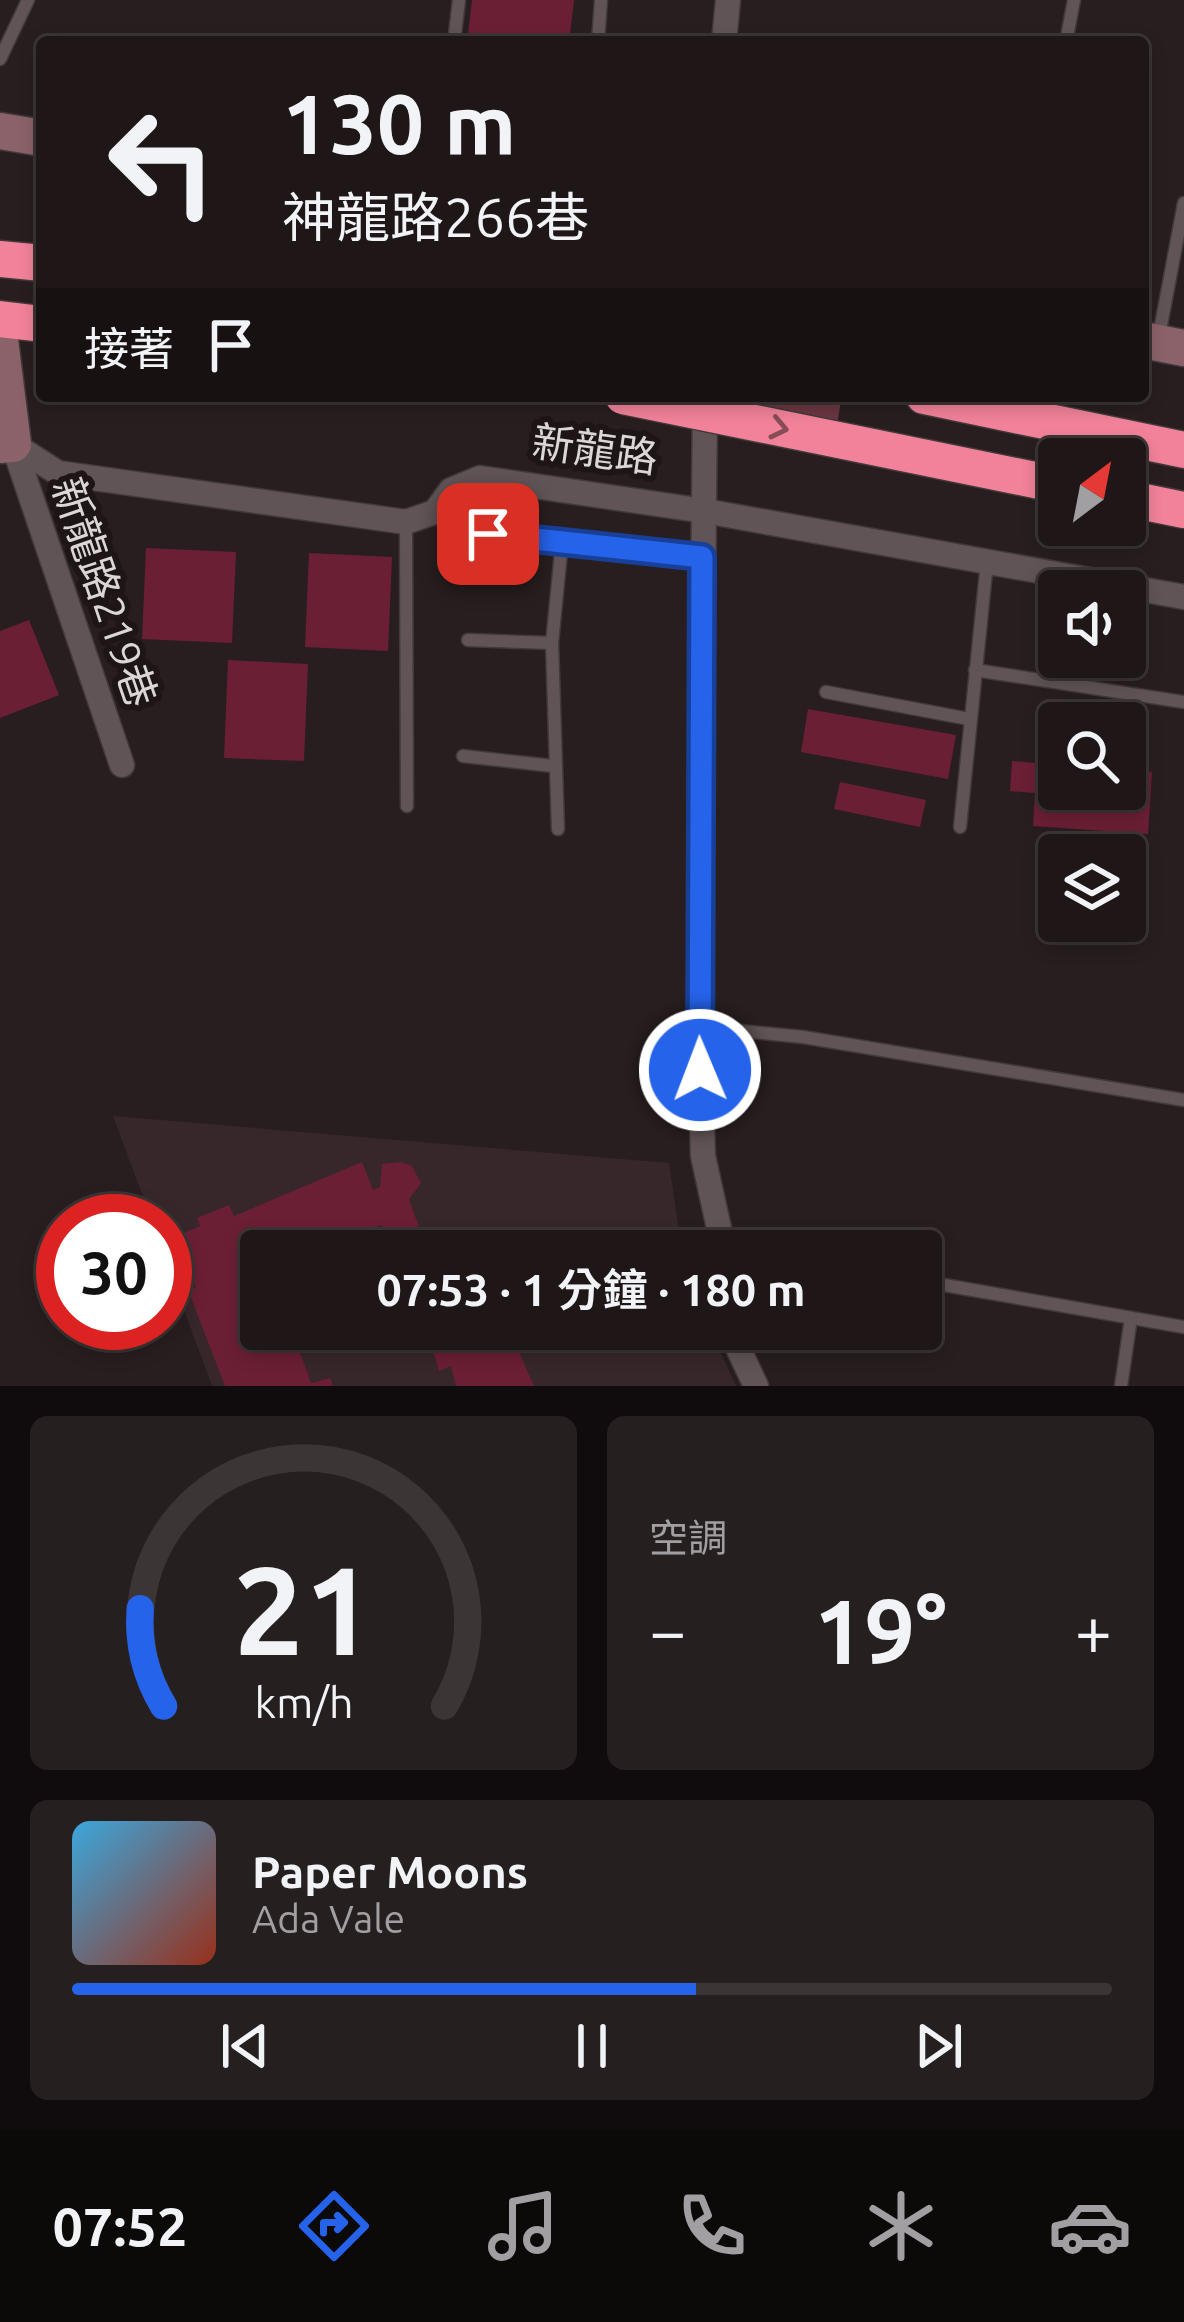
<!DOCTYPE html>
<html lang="zh-TW">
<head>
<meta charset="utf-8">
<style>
  :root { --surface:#1e1617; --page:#261f20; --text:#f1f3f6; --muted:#a19fa1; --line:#3c3536; --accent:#2563eb }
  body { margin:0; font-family:Ubuntu,"Noto Sans TC",sans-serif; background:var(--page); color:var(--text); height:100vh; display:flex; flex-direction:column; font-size:45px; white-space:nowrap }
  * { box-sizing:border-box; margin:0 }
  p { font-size:39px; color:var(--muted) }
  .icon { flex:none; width:66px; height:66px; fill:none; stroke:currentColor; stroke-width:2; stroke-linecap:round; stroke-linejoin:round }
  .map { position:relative; height:1386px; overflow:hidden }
  .panel { display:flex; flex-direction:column; gap:30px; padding:30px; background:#100c0d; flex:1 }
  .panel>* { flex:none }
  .banner { position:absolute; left:36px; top:36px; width:1113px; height:366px; border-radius:12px; box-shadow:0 6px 18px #0003,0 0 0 3px var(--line); background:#1e1617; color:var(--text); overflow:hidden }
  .needle { width:78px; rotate:32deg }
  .tools { position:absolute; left:1038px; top:438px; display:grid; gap:24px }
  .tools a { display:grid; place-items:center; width:108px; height:108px; border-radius:12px; background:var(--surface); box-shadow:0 6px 18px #0003,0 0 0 3px var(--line); font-size:60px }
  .speed { position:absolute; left:36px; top:1194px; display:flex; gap:24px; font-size:60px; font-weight:700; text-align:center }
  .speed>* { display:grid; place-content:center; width:156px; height:156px; border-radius:50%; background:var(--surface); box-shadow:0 6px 18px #0003,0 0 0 3px var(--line); line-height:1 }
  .speed .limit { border:18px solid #d22; background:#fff; color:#111 }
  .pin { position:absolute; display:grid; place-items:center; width:102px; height:102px; color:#fff; margin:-51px; border-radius:24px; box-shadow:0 6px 18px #0006 }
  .me { position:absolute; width:132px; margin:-66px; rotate:359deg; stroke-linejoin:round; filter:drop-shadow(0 0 9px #0008) }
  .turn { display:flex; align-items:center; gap:42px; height:252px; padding:0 48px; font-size:54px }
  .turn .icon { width:156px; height:156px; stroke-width:2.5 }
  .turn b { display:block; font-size:84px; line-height:102px }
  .then { display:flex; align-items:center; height:114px; padding:0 48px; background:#0003; gap:24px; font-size:45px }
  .big { font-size:90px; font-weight:600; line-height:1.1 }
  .panel .widget { flex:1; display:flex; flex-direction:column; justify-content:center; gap:18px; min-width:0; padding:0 42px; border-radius:18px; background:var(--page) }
  .panel .dial { align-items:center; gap:0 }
  .dial svg { height:312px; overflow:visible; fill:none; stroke:var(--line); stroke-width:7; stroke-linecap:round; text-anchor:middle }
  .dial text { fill:var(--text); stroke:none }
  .song { display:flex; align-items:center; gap:36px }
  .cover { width:144px; height:144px; border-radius:18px; background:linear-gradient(135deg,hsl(200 70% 55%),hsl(10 70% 35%)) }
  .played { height:12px; border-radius:6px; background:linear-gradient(90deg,var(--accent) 60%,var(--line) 60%) }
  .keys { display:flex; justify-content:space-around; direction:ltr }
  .heat { display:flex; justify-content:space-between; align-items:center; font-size:66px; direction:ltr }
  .panel .tiles { flex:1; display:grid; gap:30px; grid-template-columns:1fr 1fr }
  .widget:last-child { grid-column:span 2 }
  .trip { position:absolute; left:240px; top:1230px; width:702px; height:120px; border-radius:12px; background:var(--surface); box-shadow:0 6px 18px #0003,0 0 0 3px var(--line); font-weight:600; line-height:120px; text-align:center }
  .tab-bar { display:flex; height:192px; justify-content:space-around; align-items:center; background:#0c0909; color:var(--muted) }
  .tab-bar .icon { width:84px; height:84px }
  .tab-bar .active { color:var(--accent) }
  .tab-bar b { font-size:54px; color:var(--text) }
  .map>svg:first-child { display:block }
  .built { fill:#37272a }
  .green { fill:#6a3742 }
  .building { fill:#6b1f34 }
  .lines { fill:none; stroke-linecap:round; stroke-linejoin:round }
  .lane-casing { stroke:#41393a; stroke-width:15 }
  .street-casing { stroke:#41393a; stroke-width:27 }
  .secondary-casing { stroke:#41393a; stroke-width:39 }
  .highway-casing { stroke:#41393a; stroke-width:39 }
  .lane { stroke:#605456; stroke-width:12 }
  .street { stroke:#605456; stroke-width:24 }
  .secondary { stroke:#8c626a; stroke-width:36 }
  .highway { stroke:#f18299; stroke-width:36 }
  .highway-bridge-casing { stroke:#41393a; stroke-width:39; stroke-linecap:butt }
  .highway-bridge { stroke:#f18299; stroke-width:36 }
  .oneway { stroke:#884c58 }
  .route-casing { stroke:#184099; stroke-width:30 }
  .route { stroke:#2563eb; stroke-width:21 }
  .labels { text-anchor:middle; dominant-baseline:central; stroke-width:12; stroke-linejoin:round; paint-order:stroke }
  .street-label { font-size:42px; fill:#ddd6d7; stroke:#1e1516 }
</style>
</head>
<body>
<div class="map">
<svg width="1184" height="1386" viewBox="0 0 1184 1386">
  <rect width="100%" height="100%" fill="#281e1f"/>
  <polygon class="built" points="113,1116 669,1163 682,1251 261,1251 261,1329 710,1329 736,1386 212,1386 165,1258 165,1221 152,1221"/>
  <polygon class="green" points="742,396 841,399 834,447 736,431"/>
  <g class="building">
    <polygon points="472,0 574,0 569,42 467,42"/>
    <polygon points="146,548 236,552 232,643 142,639"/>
    <polygon points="309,553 392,557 388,651 305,647"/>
    <polygon points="29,620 59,695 0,718 0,631"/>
    <polygon points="228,660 308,664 304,761 224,758"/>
    <polygon points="808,709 956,735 948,779 801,752"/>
    <polygon points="1012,761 1059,765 1059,789 1125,789 1125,769 1152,772 1148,834 1033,826 1035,793 1010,791"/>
    <polygon points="840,782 926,800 920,827 834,809"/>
    <polygon points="362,1162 373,1190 380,1187 382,1164 401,1162 412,1166 421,1183 409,1199 424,1241 434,1239 438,1251 400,1251 409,1247 403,1238 386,1233 381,1225 343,1236 334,1251 261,1251 261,1329 277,1329 279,1335 297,1344 311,1383 330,1378 333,1386 225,1386 188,1290 196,1287 176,1236 200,1226 197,1218 229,1205 234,1216"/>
    <polygon points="427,1329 557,1329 516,1345 534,1386 456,1386 451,1366 439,1371"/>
  </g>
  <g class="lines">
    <defs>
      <g id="lane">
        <polyline points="454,42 459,0"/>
        <polyline points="598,42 601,0"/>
        <polyline points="1066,42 1074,0"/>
        <polyline points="0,59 28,0"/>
        <polyline points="1158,341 1184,203"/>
        <polyline points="406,522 407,806"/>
        <polyline points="488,534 702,557"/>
        <polyline points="468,640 552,643"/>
        <polyline points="975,670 1184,702"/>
        <polyline points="826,692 969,719"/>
        <polyline points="463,756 553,766"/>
        <polyline points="960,827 987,562"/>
        <polyline points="558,829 552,643 562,542"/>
        <polyline points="700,1027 803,1037 1184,1100"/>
        <polyline points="921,1281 1184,1327"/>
        <polyline points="1121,1386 1131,1318"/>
      </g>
      <g id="street">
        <polyline points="724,42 728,0"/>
        <polyline points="705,398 699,1027 703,1156 724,1251"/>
        <polyline points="13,444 58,473 406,522 435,512 451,490 480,478 705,511 1184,597"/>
        <polyline points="13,444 122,765"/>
        <polyline points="729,1329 756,1386"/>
      </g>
      <g id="secondary">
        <polyline points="0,131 42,138"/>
        <polyline points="0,340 13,444 0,445"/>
        <polyline points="1143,340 1184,348"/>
      </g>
      <g id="highway">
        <polyline points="0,259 42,263"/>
        <polyline points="0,319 42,324"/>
        <polyline points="924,396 1184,450"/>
        <polyline points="1125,498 1184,510"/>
      </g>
    </defs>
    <use href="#lane" class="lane-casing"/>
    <use href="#street" class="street-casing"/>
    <use href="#secondary" class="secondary-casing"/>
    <use href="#highway" class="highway-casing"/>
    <use href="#lane" class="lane"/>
    <use href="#street" class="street"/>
    <use href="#secondary" class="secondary"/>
    <use href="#highway" class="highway"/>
    <defs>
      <polyline id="highway-bridge" points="623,396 1059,485"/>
    </defs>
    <use href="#highway-bridge" class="highway-bridge-casing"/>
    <use href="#highway-bridge" class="highway-bridge"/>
  </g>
  <defs><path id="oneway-chevron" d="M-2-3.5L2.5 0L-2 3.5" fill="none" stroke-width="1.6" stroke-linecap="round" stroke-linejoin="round" transform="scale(3)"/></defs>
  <use class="oneway" href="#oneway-chevron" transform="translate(779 428) rotate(12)"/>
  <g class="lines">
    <defs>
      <polyline id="route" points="488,534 702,557 700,1070"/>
    </defs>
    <use href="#route" class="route-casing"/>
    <use href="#route" class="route"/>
  </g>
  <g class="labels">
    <g class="street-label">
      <text transform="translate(595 449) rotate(8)">新龍路</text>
      <text transform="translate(105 592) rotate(71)">新龍路219巷</text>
    </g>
  </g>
</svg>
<div class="tools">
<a><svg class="needle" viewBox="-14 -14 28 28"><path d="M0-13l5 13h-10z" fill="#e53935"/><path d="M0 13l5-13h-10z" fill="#a19fa1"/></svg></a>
<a><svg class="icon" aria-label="sound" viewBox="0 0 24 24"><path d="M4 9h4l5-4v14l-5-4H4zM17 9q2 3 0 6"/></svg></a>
<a><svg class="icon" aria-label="search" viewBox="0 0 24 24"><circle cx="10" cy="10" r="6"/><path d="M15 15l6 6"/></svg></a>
<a><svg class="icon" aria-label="layers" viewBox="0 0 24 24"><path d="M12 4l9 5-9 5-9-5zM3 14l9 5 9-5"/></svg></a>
</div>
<div class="speed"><div class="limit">30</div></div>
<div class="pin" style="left:488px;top:534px;background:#d93025"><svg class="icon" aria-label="arrive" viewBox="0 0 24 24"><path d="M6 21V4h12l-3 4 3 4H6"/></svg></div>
<svg class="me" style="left:700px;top:1070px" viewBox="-20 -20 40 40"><circle r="17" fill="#2563eb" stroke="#fff" stroke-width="3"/><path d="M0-11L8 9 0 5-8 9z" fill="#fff"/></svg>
<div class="trip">07:53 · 1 分鐘 · 180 m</div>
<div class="banner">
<div class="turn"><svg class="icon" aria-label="left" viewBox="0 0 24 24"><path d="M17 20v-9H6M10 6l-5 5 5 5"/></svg><div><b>130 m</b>神龍路266巷</div></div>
<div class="then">接著<svg class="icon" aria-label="arrive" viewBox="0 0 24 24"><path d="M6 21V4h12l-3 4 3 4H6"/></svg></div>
</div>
</div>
<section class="panel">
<div class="tiles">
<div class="widget dial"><svg viewBox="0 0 100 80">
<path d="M14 69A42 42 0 1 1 86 69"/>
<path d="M14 69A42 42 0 0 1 8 44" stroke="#2563eb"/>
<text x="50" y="56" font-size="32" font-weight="700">21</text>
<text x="50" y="72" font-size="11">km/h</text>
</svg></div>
<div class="widget"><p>空調</p>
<div class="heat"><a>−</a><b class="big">19°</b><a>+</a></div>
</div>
<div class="widget">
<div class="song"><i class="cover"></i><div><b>Paper Moons</b><p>Ada Vale</p></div></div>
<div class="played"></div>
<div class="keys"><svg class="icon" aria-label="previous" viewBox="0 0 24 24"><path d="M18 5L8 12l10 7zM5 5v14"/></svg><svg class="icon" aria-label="pause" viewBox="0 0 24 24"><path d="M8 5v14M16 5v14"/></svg><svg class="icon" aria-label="next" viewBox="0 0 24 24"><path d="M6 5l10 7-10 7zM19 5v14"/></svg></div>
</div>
</div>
</section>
<nav class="tab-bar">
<b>07:52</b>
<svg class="icon active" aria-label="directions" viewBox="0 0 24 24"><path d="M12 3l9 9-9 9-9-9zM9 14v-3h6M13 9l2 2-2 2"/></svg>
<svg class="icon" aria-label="music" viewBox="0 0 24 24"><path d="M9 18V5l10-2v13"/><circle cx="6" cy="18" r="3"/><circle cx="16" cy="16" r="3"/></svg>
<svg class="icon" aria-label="phone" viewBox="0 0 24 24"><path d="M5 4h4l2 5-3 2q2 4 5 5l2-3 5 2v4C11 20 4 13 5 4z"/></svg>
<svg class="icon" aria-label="climate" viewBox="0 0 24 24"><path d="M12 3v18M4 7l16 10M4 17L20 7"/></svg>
<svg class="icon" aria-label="car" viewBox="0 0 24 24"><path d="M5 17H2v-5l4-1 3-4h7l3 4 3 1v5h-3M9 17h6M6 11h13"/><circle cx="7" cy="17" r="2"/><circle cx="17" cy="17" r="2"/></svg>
</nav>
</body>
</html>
